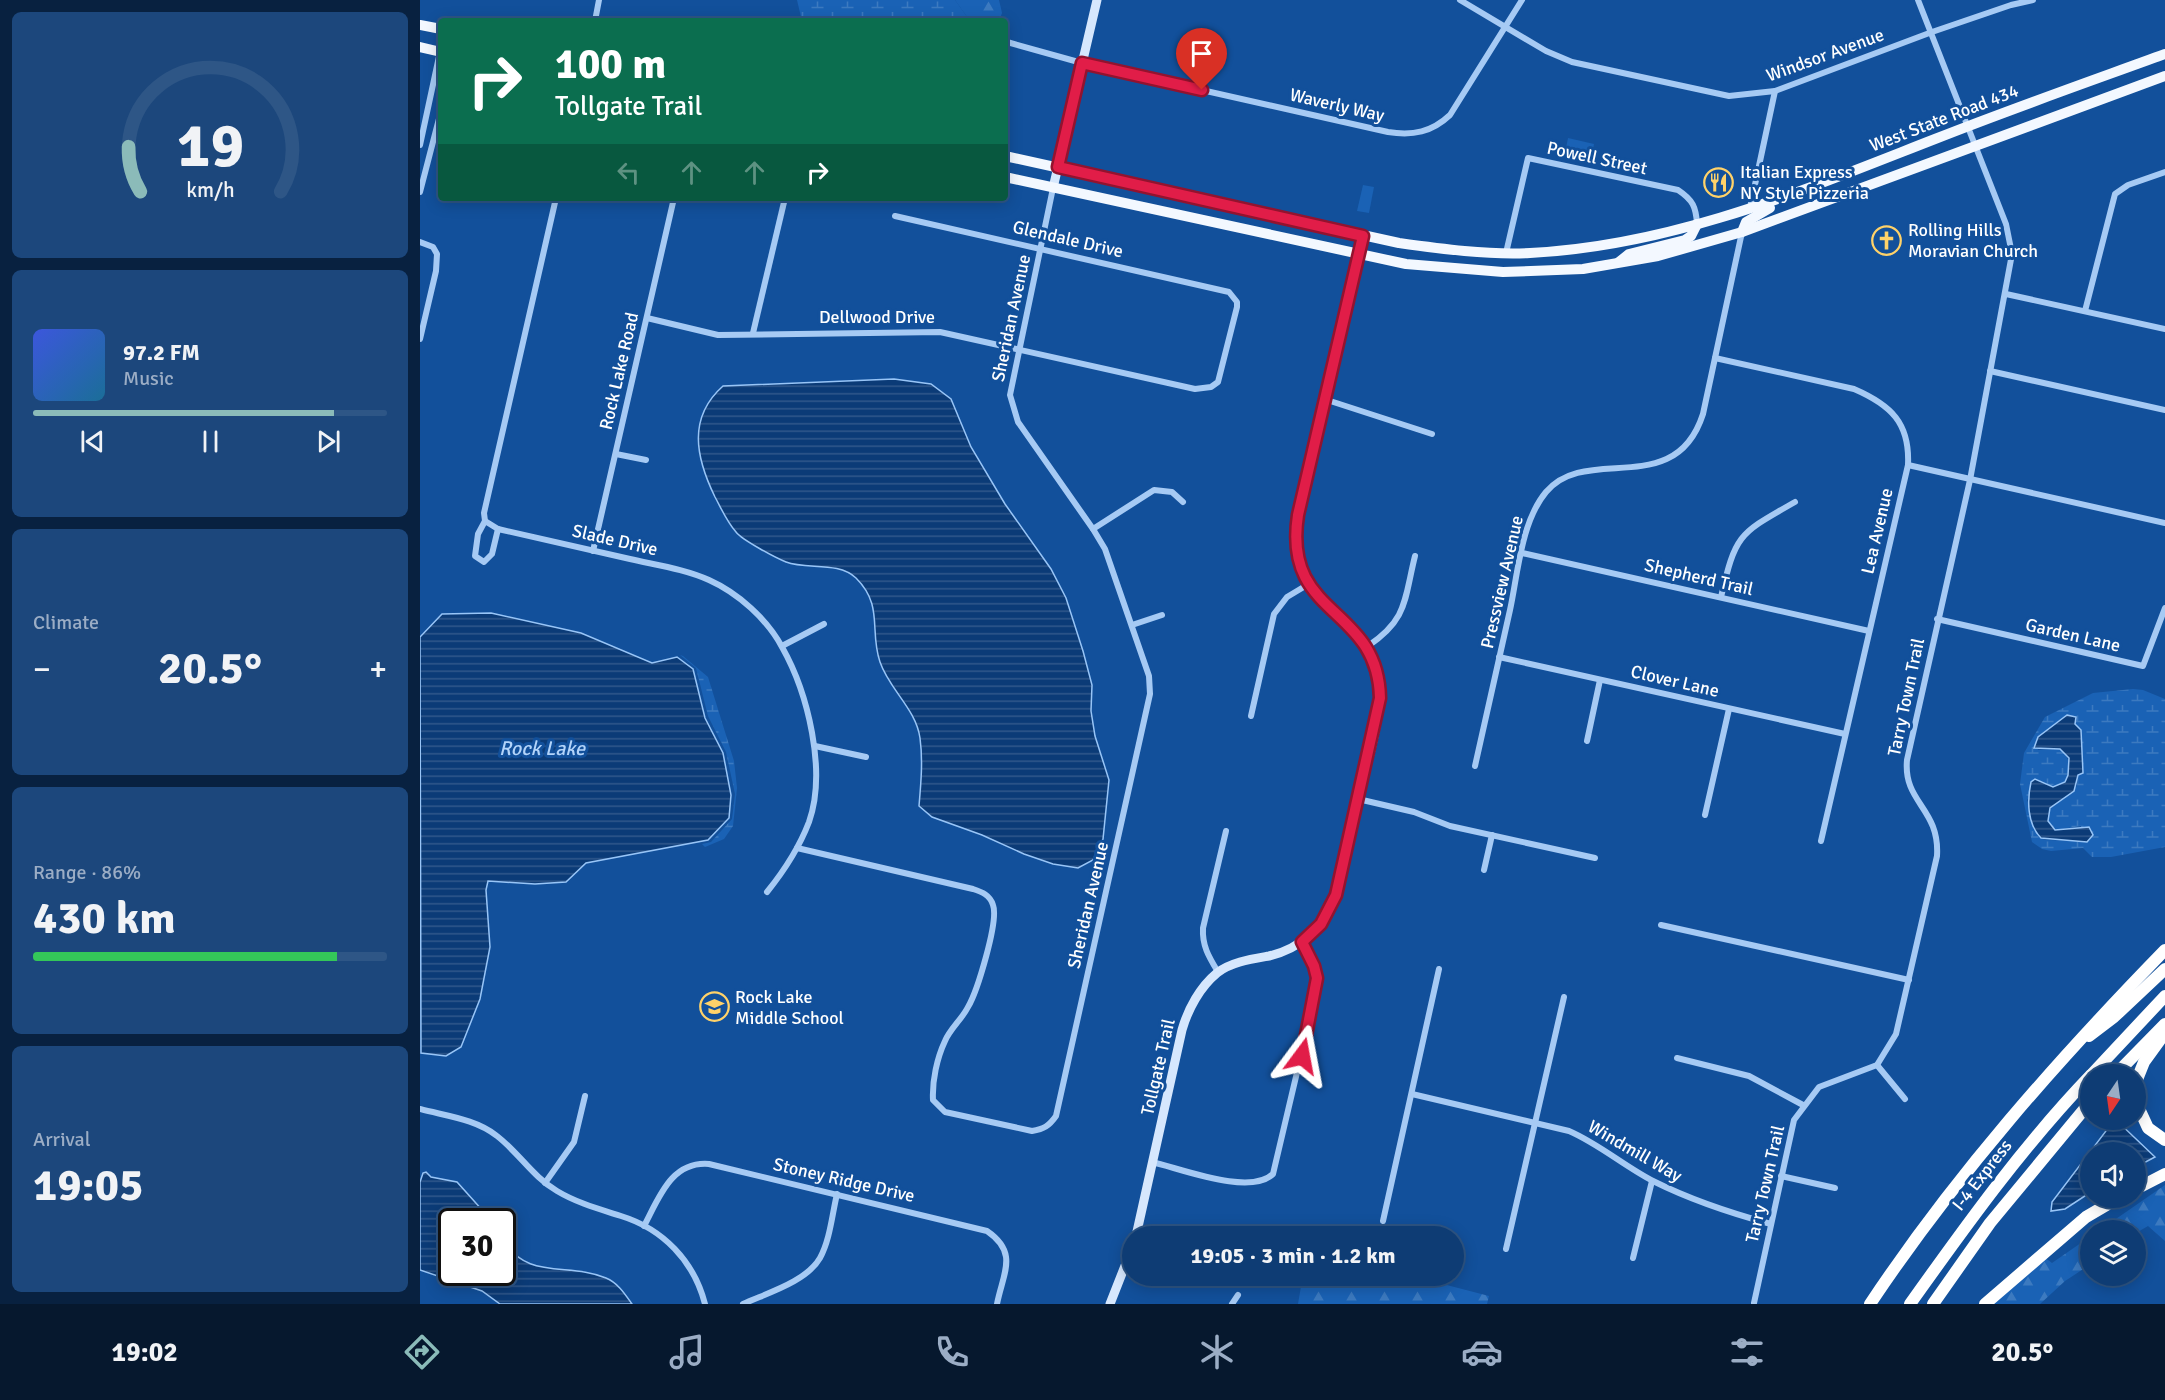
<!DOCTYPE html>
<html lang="en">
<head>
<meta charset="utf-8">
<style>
  :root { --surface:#0e3c74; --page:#1c477c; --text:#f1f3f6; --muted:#9badc5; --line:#2e5686; --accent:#8bbbb9 }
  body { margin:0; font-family:Signika,sans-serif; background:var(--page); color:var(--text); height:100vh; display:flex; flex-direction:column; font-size:22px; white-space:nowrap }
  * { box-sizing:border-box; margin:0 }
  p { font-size:20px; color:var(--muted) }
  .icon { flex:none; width:33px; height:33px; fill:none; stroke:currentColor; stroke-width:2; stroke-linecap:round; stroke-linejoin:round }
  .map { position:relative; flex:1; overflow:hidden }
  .panel { display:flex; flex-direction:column; gap:12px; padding:12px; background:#082140; width:420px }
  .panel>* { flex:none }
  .top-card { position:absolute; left:18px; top:18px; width:570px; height:183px; border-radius:6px; box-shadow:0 3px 15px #0003,0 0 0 2px var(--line); background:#0b6e4f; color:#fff; overflow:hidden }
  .needle { width:39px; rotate:193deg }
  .fabs { position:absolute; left:1660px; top:1064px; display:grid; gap:12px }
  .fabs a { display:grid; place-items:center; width:66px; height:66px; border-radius:50%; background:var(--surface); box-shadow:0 3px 15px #0003,0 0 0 2px var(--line); font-size:30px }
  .speed { position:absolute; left:18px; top:1208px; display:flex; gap:12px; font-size:30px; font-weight:700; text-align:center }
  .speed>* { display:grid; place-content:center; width:78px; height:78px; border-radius:50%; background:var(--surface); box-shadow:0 3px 15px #0003,0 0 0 2px var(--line); line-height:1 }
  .speed .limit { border:3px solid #111; border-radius:9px; background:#fff; color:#111 }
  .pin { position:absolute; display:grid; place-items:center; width:51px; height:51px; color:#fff; margin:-62px -26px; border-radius:50% 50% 50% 0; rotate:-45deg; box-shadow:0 0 6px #0007 }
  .pin .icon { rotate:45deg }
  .me { position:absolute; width:66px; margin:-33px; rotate:13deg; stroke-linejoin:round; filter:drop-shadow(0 0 4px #0008) }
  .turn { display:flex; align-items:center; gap:21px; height:126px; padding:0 18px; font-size:27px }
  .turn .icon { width:78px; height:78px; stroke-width:2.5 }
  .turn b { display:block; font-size:42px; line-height:51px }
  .lanes { display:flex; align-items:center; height:57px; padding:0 18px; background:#0003; justify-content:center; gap:30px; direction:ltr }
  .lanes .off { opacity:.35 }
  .big { font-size:45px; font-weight:700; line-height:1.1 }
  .panel .card { flex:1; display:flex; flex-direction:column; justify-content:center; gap:9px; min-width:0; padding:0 21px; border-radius:9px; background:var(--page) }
  .panel .dial { align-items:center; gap:0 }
  .dial svg { height:156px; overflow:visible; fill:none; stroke:var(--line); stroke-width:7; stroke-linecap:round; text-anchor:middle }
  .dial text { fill:var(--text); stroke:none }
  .song { display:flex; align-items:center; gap:18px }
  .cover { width:72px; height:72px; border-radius:9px; background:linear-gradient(135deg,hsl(230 70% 55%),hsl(200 70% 35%)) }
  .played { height:6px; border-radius:3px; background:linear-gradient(90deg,var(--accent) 85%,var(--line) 85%) }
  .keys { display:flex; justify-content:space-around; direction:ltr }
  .heat { display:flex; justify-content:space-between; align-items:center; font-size:33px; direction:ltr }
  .charge { height:9px; border-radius:4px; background:linear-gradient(90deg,#34c759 86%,var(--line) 0) }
  .trip { position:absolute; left:702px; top:1226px; width:342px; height:60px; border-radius:30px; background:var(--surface); box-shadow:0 3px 15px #0003,0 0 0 2px var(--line); font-weight:700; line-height:60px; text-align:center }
  .menu { display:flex; height:96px; justify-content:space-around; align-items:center; background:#06182e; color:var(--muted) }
  .menu .icon { width:42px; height:42px }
  .menu .active { color:var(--accent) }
  .menu b { font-size:27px; color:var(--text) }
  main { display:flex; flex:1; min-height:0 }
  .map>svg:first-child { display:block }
  .forest { fill:url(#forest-firs) }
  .wetland { fill:url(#wetland-marsh); fill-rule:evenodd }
  .garden { fill:#1a62b5 }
  .water { fill:url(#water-rules); stroke:#98c5f7; stroke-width:1.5 }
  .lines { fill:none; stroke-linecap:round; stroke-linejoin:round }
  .street { stroke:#a6caf4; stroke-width:6 }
  .secondary { stroke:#d6e7fd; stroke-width:9 }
  .primary { stroke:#f3f8ff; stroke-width:10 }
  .highway { stroke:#fff; stroke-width:12 }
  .route-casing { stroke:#92132f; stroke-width:15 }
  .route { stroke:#e11d48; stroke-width:10 }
  .labels { text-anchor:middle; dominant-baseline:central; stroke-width:6; stroke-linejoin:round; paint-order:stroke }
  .street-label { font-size:18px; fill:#fff; stroke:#12509b }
  .poi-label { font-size:18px; fill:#fff; stroke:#12509b; text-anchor:start }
  .water-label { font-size:20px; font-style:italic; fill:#b3d4fa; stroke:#12509b }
</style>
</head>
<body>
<main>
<section class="panel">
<div class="card dial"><svg viewBox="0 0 100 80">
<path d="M14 69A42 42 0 1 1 86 69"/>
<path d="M14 69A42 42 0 0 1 8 46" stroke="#8bbbb9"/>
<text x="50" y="56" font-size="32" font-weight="700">19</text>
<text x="50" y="72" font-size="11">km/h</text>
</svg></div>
<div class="card">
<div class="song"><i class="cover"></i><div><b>97.2 FM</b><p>Music</p></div></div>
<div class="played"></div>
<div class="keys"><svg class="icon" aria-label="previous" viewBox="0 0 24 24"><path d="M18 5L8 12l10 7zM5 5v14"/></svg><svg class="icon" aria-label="pause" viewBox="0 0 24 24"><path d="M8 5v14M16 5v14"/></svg><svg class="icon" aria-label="next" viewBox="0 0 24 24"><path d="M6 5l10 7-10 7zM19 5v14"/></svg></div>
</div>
<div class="card"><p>Climate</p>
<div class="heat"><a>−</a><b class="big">20.5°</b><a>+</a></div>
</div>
<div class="card"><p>Range · 86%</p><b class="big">430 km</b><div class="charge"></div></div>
<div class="card"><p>Arrival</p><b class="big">19:05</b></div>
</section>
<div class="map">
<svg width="1745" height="1304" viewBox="0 0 1745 1304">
  <defs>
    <pattern id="forest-firs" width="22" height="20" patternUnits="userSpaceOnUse" patternTransform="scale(1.5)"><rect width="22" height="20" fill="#1a62b5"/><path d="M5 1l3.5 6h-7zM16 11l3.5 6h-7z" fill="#3c7ac0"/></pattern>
    <pattern id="wetland-marsh" width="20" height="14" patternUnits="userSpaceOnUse" patternTransform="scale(1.5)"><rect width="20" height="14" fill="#1a62b5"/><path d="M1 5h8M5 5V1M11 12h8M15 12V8" fill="none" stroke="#3c7ac0"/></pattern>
    <pattern id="water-rules" width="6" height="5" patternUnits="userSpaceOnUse" patternTransform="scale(1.5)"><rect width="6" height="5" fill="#0b3b77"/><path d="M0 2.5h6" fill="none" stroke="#30588b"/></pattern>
  </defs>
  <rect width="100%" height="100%" fill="#12509b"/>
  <g class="forest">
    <polygon points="535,0 579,0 582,13 579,21 550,21"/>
    <polygon points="1745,1185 1745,1241 1728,1226 1716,1233 1716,1230 1680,1230"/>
    <polygon points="1671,1236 1671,1264 1645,1281 1620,1304 1571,1304 1624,1257 1632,1263"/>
    <polygon points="883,1275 988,1275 1069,1296 1067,1304 878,1304"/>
  </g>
  <g class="wetland">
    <polygon points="377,0 535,0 550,21 382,21"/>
    <polygon points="260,655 263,656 288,677 314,761 317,788 313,826 304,839 285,847 282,844 291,842 312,819 315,794 306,752 288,716 276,668"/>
    <path d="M1713,689L1723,690L1745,699V847L1691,857H1672L1663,848L1631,851L1622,849L1612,842L1600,784L1604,753L1625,717L1673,693ZM1655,724L1661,730L1663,770L1658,775L1657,786L1633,805L1627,815L1630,827L1635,830L1661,826L1659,841L1625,840C1612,833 1611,813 1607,800L1622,781L1633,787L1645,782C1651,770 1651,758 1640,749L1618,750C1610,728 1641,726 1655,724Z"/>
  </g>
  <g class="garden">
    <polygon points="1148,138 1174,144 1172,154 1146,148"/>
    <polygon points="943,185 954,187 949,213 937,211"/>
  </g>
  <g class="water">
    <path d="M474,379L511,384L531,399L551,447L585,504L631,569L646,598L663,651L672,685L671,711L675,736L689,780L683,839L673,860L658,868L633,864L604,854L562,835L512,817L499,806C501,783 503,760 500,738C496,709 469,689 460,662C449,630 464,606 436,578C418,561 387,570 366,562C356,558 322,540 316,532C307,522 301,508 295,497C276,458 267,418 303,386Z"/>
    <polygon points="71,613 161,633 232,663 257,657 273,669 285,718 303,753 311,795 309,818 288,840 166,863 146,882 115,884 68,881 66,890 70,947 60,999 41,1047 26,1056 1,1053 0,637 22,614"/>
    <path d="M1647,715L1656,717L1655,724L1661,730L1663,773L1658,775L1654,791L1630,808L1628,821L1635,830L1669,827L1673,835L1667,842L1621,838C1607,824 1607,800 1611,782L1615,779L1633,787L1645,782L1648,775L1649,758L1640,749L1614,748L1618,737Z"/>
    <polygon points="1695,1119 1735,1157 1716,1167 1716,1152 1671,1152 1671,1192 1645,1209 1631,1211 1632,1202"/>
    <path d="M6,1172L11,1177L37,1182L72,1221H32V1272H82L83,1239C106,1281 149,1262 186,1278C198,1283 205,1294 212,1304H80L62,1291L0,1270V1182L3,1173Z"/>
  </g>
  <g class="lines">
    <g class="street">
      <polyline points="1040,0 1126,51 1152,62 1309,96 1355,91 1512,32 1591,5 1613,0"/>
      <polyline points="175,21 179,0"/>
      <path d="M587,42L662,63L968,132C993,136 1012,132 1030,115L1102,0"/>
      <polyline points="0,145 20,52"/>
      <polyline points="0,192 21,111"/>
      <path d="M136,198L64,513L65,521L78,529C122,539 166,549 210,559C236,565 265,569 289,580C318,593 347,619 362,647C388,693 407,771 389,822C379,848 364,871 347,892"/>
      <polyline points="1330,208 1355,91"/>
      <polyline points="0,242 13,247 17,254 16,271 0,339"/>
      <path d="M1086,253L1108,158L1258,190C1273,200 1276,207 1277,224"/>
      <polyline points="1586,294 1745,329"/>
      <polyline points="1665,311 1695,194 1708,185 1745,172"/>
      <polyline points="227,318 298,335 520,332 775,389 791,387 798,382 817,307 817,302 809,292 475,216"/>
      <polyline points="333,333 365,198"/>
      <path d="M1295,358L1434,389C1471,405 1490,423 1488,465L1401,841"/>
      <polyline points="1570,371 1745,410"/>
      <polyline points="904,399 1012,434"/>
      <polyline points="196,454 226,460"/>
      <polyline points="1488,465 1745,523"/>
      <polyline points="65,521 58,534 55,556 64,562 72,554 78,529"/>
      <polyline points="673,529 734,490 752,492 763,502"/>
      <polyline points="173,551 254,198"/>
      <polyline points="1102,553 1449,631"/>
      <path d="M1301,597C1316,533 1319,534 1375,502"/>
      <polyline points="1517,619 1723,666 1745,608"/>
      <polyline points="712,625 742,615"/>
      <polyline points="362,646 404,624"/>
      <path d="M948,646C988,619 984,600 995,556"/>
      <polyline points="1079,657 1425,734"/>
      <polyline points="831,716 854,614 867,597 887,585"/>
      <polyline points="1167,741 1180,680"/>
      <polyline points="395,746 446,757"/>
      <path d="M1055,766C1067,714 1078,662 1090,610C1098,573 1101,522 1126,492C1167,443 1255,501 1283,414L1322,232"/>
      <polyline points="938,799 994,812 1030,826 1175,858"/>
      <polyline points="1285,815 1309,709"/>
      <path d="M377,848L553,889C562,892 570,895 573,905C579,921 557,992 548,1007C542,1019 530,1029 525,1041C517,1058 512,1081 513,1100L525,1112L612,1131C624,1129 629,1126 636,1116L730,694L729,676L685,549L673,529L598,422L590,395L633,188"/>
      <polyline points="1064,870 1072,835"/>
      <polyline points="1241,925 1489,980"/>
      <path d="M798,972C789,957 782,946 783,928L806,831"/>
      <polyline points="1257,1058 1329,1076 1383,1105"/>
      <polyline points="1457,1065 1485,1099"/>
      <path d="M992,1094L1149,1131C1179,1144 1204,1166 1233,1181C1271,1200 1310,1213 1351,1224"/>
      <path d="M0,1109C26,1116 56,1119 77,1136C99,1153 113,1177 137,1191C157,1203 179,1209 201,1216C243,1229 274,1261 285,1304"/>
      <path d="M732,1162C762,1169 830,1196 853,1174L896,992L894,966L882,942"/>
      <polyline points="1361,1176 1415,1188"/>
      <polyline points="125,1183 154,1142 165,1096"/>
      <polyline points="963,1221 1019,969"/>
      <path d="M224,1226C239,1198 251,1161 289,1164L567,1231C599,1253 583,1273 577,1304"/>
      <polyline points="1086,1249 1144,997"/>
      <polyline points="1213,1258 1232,1181"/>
      <path d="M1334,1303L1374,1120L1399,1087L1457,1065L1476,1034L1517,856C1520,808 1483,803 1487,760L1550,480L1592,254L1586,224L1498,0"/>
      <path d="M323,1304C347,1293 386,1282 400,1258C410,1240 412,1215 417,1194"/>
      <polyline points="812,1304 818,1295"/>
    </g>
    <g class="secondary">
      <polyline points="633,188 677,0"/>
      <path d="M716,1236L762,1030C768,1009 780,987 797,973C811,962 832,959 849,956C880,949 906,926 916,895C924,869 928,841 934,815C944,771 969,707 955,664C947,638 929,625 909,609C880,585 872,551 878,515L943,236"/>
      <polyline points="690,1304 712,1248"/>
    </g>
    <g class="primary">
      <polyline points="0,25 21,29"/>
      <polyline points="0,47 21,52"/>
      <path d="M585,156L979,243C1022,249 1067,255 1110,253C1253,246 1384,190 1515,139C1591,109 1668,82 1745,54"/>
      <polyline points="585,177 986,264 1083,272 1163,269 1238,256 1322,232 1745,76"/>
      <polyline points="1322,232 1326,222 1350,208"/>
      <polyline points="1199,262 1209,254 1265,240 1271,236 1277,224"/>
    </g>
    <g class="highway">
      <polyline points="1669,1036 1694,1017 1745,969"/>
      <polyline points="1672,1074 1745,996"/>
      <polyline points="1696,1074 1745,1024"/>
      <polyline points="1716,1082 1724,1062 1745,1033"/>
      <polyline points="1716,1102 1728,1128 1745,1140"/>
      <polyline points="1716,1189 1745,1174"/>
      <path d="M1450,1304C1536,1175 1637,1061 1745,950"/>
      <path d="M1490,1304C1547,1224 1603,1146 1671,1075"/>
      <polyline points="1513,1304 1570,1223 1671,1101"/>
      <polyline points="1565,1304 1666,1217 1700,1197"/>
    </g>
  </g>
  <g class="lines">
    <defs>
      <path id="route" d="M782,90L662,63L638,167L943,236L878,515C862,619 958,604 960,698L916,895L901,924L882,942L894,966L897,978L882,1056"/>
    </defs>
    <use href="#route" class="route-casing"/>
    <use href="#route" class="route"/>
  </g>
  <defs>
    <symbol id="restaurant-ring" viewBox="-11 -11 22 22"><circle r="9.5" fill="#12509b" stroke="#ffd269" stroke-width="1.5"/><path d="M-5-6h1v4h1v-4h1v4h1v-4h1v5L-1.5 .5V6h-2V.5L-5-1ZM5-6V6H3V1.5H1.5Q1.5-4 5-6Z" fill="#ffd269"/></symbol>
    <symbol id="church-ring" viewBox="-11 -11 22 22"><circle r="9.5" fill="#12509b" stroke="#ffd269" stroke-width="1.5"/><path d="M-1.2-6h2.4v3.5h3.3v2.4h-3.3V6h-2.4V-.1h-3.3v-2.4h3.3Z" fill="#ffd269"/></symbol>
    <symbol id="school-ring" viewBox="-11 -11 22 22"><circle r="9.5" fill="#12509b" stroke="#ffd269" stroke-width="1.5"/><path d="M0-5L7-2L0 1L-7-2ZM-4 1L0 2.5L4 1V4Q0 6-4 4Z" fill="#ffd269"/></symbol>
  </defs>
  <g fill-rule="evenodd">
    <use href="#restaurant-ring" x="1282" y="166" width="33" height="33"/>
    <use href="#church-ring" x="1450" y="224" width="33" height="33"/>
    <use href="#school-ring" x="278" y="990" width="33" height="33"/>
  </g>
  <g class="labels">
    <g class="street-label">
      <text transform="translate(1405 55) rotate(-20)">Windsor Avenue</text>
      <text transform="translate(917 105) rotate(13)">Waverly Way</text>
      <text transform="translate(1524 118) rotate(-21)">West State Road 434</text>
      <text transform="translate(1177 158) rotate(12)">Powell Street</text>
      <text transform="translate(648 239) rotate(13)">Glendale Drive</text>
      <text x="457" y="317">Dellwood Drive</text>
      <text transform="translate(591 318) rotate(-78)">Sheridan Avenue</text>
      <text transform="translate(199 371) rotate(-77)">Rock Lake Road</text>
      <text transform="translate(1457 531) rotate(-77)">Lea Avenue</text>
      <text transform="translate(195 540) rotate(13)">Slade Drive</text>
      <text transform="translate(1279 577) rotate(13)">Shepherd Trail</text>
      <text transform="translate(1082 582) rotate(-77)">Pressview Avenue</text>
      <text transform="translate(1653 635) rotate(13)">Garden Lane</text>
      <text transform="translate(1255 681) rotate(13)">Clover Lane</text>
      <text transform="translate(1486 697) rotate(-78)">Tarry Town Trail</text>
      <text transform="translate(668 905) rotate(-77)">Sheridan Avenue</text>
      <text transform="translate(738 1067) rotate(-77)">Tollgate Trail</text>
      <text transform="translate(1215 1151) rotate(30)">Windmill Way</text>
      <text transform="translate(1562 1175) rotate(-52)">I-4 Express</text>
      <text transform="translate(424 1180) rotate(13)">Stoney Ridge Drive</text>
      <text transform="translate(1345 1184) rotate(-77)">Tarry Town Trail</text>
    </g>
    <g class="poi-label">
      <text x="1320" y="172">Italian Express<tspan x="1320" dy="21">NY Style Pizzeria</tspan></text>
      <text x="1488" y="230">Rolling Hills<tspan x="1488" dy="21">Moravian Church</tspan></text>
      <text x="315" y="997">Rock Lake<tspan x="315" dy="21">Middle School</tspan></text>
    </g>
    <g class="water-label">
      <text x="122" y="748">Rock Lake</text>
    </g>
  </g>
</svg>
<div class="fabs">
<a><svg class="needle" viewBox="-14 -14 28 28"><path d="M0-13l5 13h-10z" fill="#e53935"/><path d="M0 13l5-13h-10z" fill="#9badc5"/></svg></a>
<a><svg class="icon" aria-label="sound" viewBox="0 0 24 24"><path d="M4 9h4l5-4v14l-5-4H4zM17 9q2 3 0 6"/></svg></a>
<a><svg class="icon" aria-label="layers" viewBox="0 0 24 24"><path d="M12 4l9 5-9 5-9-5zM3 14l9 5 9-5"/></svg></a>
</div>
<div class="speed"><div class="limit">30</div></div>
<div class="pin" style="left:782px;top:90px;background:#d93025"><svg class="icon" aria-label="arrive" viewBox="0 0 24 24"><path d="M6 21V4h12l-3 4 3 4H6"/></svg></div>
<svg class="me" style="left:882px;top:1056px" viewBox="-20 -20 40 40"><path d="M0-17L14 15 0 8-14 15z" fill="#e11d48" stroke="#fff" stroke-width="4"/></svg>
<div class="trip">19:05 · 3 min · 1.2 km</div>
<div class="top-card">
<div class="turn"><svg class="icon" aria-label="right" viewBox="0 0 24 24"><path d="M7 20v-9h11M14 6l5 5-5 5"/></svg><div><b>100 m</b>Tollgate Trail</div></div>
<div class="lanes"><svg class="icon off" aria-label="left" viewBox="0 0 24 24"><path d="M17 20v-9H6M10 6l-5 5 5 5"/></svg><svg class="icon off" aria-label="ahead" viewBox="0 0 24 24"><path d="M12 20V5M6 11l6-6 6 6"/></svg><svg class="icon off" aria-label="ahead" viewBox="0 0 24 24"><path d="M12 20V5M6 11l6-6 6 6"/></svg><svg class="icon" aria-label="right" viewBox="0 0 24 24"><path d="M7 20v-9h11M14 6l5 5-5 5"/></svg></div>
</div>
</div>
</main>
<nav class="menu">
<b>19:02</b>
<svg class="icon active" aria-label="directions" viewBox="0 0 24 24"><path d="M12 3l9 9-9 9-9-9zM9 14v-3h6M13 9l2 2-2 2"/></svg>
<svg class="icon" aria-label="music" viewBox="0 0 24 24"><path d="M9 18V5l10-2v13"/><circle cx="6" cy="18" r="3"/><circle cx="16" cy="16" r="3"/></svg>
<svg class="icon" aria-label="phone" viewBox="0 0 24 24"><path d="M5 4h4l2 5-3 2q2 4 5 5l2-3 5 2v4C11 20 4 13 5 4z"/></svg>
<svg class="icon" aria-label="climate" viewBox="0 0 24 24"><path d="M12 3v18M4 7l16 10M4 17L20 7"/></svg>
<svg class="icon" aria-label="car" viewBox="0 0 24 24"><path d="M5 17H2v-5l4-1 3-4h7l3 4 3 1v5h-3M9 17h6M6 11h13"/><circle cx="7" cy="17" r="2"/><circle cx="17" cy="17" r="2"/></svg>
<svg class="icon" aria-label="filters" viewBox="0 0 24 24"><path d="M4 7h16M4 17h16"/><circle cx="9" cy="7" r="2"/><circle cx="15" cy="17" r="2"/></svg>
<b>20.5°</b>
</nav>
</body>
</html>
